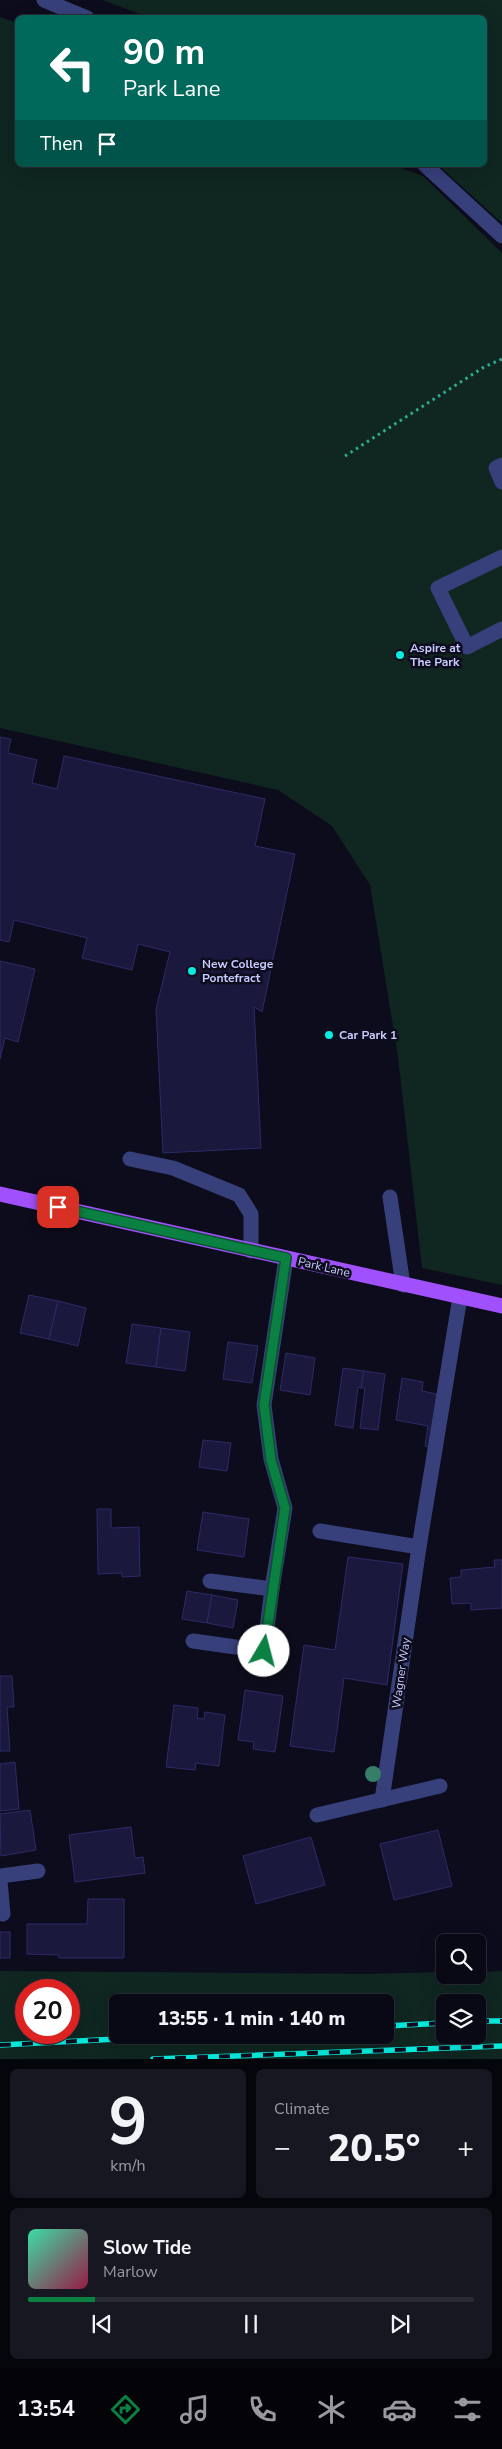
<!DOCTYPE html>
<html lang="en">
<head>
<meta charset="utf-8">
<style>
  :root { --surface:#090915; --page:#171722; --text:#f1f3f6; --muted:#999aa0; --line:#292a34; --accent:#0b8043 }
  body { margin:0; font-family:"Nunito Sans",sans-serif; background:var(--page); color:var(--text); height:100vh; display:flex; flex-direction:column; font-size:19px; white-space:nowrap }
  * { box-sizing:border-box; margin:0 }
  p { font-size:16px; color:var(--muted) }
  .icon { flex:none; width:28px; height:28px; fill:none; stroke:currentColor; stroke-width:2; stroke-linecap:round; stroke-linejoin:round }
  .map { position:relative; height:2059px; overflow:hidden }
  .details { display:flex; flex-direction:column; gap:10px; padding:10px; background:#05050c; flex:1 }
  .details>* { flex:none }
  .banner { position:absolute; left:15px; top:15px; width:472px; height:152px; border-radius:8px; box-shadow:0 5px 20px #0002,0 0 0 1px var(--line); background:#00695c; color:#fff; overflow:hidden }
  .tools { position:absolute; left:436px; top:1934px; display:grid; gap:10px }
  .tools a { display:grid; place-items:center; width:50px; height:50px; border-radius:8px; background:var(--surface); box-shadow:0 5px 20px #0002,0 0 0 1px var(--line); font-size:25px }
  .speed { position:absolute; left:15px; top:1979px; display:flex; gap:10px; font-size:25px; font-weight:700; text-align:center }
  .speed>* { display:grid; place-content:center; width:65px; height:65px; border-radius:50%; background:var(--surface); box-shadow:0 5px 20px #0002,0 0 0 1px var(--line); line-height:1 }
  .speed .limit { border:8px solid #d22; background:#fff; color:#111 }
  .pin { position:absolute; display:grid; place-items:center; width:42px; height:42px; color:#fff; margin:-21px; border-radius:10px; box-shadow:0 2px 8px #0006 }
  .me { position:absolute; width:55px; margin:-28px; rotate:8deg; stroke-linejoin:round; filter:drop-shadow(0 0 4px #0008) }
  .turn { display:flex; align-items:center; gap:18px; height:105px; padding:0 25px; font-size:22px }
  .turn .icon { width:65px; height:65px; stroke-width:2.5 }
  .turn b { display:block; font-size:35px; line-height:42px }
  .then { display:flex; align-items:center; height:48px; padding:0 25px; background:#0003; gap:10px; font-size:19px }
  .big { font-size:38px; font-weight:800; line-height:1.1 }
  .details .widget { flex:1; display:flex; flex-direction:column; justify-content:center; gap:8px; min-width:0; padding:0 18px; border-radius:8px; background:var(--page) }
  .details .dial { align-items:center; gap:0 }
  .dial b { font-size:65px; line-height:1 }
  .song { display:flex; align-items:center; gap:15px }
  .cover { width:60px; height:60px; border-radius:8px; background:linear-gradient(135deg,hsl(160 70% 55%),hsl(340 70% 35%)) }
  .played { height:5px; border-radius:2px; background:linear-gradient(90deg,var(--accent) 15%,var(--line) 15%) }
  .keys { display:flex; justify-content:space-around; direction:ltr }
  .heat { display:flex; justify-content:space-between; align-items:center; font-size:28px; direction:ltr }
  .details .tiles { flex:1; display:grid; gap:10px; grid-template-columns:1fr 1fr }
  .widget:last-child { grid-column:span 2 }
  .trip { position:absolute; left:109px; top:1994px; width:285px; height:50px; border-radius:8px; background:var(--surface); box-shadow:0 5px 20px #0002,0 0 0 1px var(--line); font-weight:800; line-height:50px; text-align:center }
  .tabs { display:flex; height:80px; justify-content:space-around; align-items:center; background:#040408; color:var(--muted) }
  .tabs .icon { width:35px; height:35px }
  .tabs .selected { color:var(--accent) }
  .tabs b { font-size:22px; color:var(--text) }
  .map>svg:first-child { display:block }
  .green { fill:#0f2621; fill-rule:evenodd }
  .building { fill:#1a183c; stroke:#2d2b68 }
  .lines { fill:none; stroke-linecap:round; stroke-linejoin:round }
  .path { stroke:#2faa8f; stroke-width:3; stroke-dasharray:2.5 4; stroke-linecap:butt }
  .minor { stroke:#37407a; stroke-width:15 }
  .major { stroke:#a051fb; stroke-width:15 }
  .rail-casing { stroke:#06ecde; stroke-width:5.5 }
  .rail { stroke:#0c0c1c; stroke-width:4; stroke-dasharray:11; stroke-linecap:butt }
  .tree { fill:#357e67 }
  .route-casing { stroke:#07532c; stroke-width:12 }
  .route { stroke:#0b8043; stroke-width:9 }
  .poi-dot { fill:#06ecde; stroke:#0c0c1c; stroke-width:2 }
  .labels { text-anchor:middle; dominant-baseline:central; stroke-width:5; stroke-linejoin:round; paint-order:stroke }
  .poi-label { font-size:12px; font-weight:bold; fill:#c8cafe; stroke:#0c0c1c; text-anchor:start }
  .street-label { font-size:12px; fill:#c8cafe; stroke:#0c0c1c }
</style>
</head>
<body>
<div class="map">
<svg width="502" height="2059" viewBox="0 0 502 2059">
  <rect width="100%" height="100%" fill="#0c0c1c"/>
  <g class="green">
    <polygon points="102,0 502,0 502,223 438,165 485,165 485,18 148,17"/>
    <polygon points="0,17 17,23 18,165 393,165 423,176 502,253 502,1285 422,1268 398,1057 370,885 332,826 278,790 0,728"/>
    <path d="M0,1971L365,1974L445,1972V1975H478V1972L502,1971V2059H0ZM26,1990H69V2032H26ZM385,2002V2035H118V2002ZM478,2002V2035H445V2002Z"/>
  </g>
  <g class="building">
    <polygon points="0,737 11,739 8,753 37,760 32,783 57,789 64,756 265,799 255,846 295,854 262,1012 254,1007 261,1148 163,1153 156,1009 170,952 138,944 132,970 82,958 87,938 14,920 9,942 0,940"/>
    <polygon points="0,961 35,969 18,1042 5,1038 0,1059"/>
    <polygon points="29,1295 58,1301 49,1339 20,1333"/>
    <polygon points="58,1301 86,1308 78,1346 49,1339"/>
    <polygon points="132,1324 161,1328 156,1367 126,1363"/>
    <polygon points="161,1328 190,1332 185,1371 156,1367"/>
    <polygon points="228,1342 258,1346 252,1383 223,1379"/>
    <polygon points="286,1353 315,1358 310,1395 280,1390"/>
    <polygon points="343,1368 364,1371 361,1388 358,1387 353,1428 335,1425"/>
    <polygon points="364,1371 385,1374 378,1430 360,1428 365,1388 361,1388"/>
    <polygon points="402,1378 423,1382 422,1391 437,1394 429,1447 425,1446 428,1426 396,1420"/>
    <polygon points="203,1440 231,1443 227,1471 199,1467"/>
    <polygon points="97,1509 111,1509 111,1528 139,1527 140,1576 122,1577 122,1573 98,1574"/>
    <polygon points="203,1512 249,1519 244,1557 197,1550"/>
    <polygon points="348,1557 403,1564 387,1685 344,1678 334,1752 290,1746 304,1645 335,1650"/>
    <polygon points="494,1560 502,1560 502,1608 471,1610 471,1603 452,1604 450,1578 461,1577 461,1570 495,1567"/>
    <polygon points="187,1591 212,1595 207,1623 182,1619"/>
    <polygon points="212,1595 238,1600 233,1628 207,1623"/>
    <polygon points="0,1676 12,1676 14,1707 7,1707 10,1751 0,1751"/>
    <polygon points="245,1690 283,1696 275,1752 253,1749 254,1742 238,1740"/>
    <polygon points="174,1705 198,1708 197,1718 204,1719 205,1712 225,1715 219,1766 196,1763 195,1770 166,1767"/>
    <polygon points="15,1762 19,1809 0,1811 0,1764"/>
    <polygon points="30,1810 36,1850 1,1856 0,1814"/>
    <polygon points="131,1827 135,1858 143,1857 145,1873 75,1882 69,1835"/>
    <polygon points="438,1830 452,1886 394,1900 380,1844"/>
    <polygon points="311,1837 325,1885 256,1904 243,1856"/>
    <polygon points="88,1899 124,1899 124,1958 59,1958 59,1955 27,1954 27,1924 87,1924"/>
    <rect x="0" y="1932" width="10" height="26"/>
  </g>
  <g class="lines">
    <polyline class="path" points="345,456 484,367 502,359"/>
    <g class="minor">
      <polyline points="44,0 87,18"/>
      <polyline points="425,165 502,236"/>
      <polyline points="502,465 496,468 502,482"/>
      <polyline points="502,557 438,588 467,647 502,629"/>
      <polyline points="130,1159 173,1168 239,1195 251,1214 251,1251"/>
      <polyline points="390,1197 403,1285"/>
      <polyline points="320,1531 419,1547"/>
      <polyline points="210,1581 272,1589 285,1508 271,1459 264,1405 286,1258"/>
      <polyline points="193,1641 264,1651 272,1589"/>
      <polyline points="382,1800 419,1547 460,1297"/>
      <polyline points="317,1815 440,1786"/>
      <polyline points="0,1876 38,1871"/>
      <polyline points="0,1881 3,1914"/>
    </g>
    <polyline class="major" points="0,1194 502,1306"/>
    <defs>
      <g id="rail">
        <polyline points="478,2021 502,2021"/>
        <polyline points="385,2026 445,2023"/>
        <polyline points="0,2045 196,2035"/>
        <polyline points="153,2059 502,2046"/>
      </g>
    </defs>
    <use href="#rail" class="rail-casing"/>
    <use href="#rail" class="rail"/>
  </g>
  <circle class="tree" cx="373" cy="1774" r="8"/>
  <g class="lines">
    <defs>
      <polyline id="route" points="58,1207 286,1258 264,1405 271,1460 285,1508 264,1651"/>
    </defs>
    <use href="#route" class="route-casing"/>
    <use href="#route" class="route"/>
  </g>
  <g class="poi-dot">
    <circle cx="400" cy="655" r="5"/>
    <circle cx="192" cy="971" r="5"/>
    <circle cx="329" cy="1035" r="5"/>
  </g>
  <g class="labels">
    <g class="poi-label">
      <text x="410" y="648">Aspire at<tspan x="410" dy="14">The Park</tspan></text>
      <text x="202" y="964">New College<tspan x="202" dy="14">Pontefract</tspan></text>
      <text x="339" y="1035">Car Park 1</text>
    </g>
    <g class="street-label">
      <text transform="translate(324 1267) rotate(13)">Park Lane</text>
      <text transform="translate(401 1673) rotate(-82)">Wagner Way</text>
    </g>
  </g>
</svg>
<div class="tools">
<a><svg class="icon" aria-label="search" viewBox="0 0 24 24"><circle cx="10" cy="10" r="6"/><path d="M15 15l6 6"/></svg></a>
<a><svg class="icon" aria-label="layers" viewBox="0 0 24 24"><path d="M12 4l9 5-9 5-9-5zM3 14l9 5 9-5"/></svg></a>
</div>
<div class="speed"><div class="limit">20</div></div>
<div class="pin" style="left:58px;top:1207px;background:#d93025"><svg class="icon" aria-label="arrive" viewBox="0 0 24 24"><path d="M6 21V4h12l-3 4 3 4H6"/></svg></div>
<svg class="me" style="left:264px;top:1651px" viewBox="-20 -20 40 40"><circle r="19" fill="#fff"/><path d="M0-13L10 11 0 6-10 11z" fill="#0b8043"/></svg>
<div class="trip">13:55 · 1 min · 140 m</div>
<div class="banner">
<div class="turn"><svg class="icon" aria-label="left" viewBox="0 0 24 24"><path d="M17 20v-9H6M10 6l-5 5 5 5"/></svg><div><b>90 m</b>Park Lane</div></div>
<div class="then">Then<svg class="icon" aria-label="arrive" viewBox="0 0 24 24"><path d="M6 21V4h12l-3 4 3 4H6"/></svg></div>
</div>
</div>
<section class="details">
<div class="tiles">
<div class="widget dial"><b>9</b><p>km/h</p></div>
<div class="widget"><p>Climate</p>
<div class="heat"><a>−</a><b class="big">20.5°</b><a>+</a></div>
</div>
<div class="widget">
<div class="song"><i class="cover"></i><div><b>Slow Tide</b><p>Marlow</p></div></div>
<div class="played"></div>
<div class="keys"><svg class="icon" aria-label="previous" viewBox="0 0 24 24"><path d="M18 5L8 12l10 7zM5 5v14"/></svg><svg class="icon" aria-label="pause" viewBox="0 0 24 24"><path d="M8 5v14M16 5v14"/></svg><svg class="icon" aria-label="next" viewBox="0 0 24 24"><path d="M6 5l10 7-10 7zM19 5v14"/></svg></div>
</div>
</div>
</section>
<nav class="tabs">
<b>13:54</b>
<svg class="icon selected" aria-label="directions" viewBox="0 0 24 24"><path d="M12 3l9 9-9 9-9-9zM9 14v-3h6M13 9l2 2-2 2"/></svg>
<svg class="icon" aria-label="music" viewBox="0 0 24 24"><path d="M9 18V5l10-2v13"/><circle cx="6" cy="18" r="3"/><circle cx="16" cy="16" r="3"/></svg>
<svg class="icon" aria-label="phone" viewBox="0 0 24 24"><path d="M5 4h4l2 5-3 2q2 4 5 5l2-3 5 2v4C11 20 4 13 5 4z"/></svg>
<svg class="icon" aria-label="climate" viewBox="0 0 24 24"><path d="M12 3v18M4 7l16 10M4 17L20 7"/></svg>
<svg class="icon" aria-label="car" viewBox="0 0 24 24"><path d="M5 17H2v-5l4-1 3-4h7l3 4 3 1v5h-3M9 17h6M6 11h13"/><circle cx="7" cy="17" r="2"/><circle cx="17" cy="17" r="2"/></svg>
<svg class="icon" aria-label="filters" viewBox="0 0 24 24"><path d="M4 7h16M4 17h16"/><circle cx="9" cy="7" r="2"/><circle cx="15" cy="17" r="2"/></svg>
</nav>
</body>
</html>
